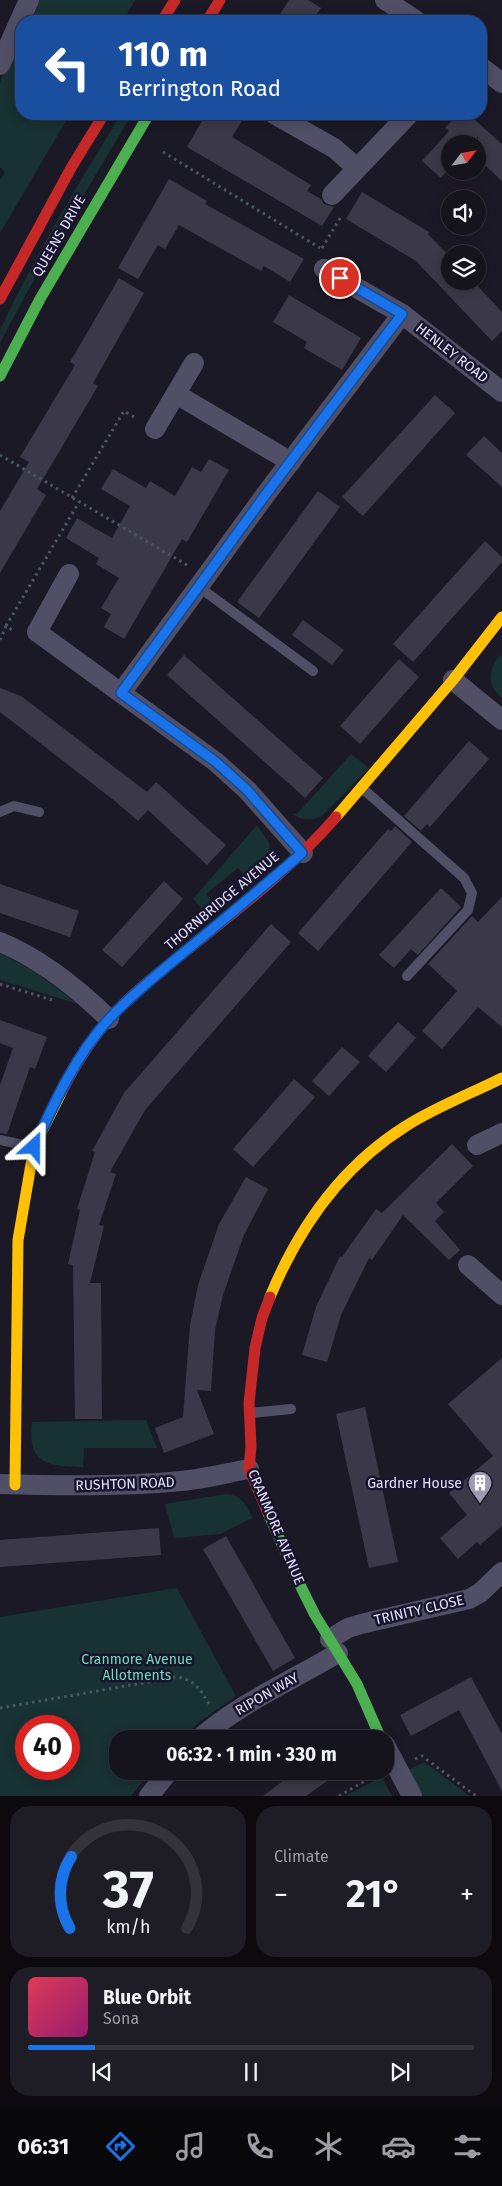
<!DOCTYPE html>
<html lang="en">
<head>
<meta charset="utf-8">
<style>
  :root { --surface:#15131c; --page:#1e1c25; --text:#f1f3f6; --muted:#9d9ea3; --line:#34323b; --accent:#1a73e8 }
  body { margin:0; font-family:"Fira Sans",sans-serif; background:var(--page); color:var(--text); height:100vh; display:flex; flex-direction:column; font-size:19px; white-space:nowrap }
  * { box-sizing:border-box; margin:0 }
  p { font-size:16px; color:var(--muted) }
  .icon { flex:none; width:28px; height:28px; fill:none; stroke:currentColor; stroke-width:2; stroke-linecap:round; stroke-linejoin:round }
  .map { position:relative; height:1796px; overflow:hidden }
  .panel { display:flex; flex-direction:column; gap:10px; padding:10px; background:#0c0a0f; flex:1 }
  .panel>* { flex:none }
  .banner { position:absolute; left:15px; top:15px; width:472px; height:105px; border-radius:20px; box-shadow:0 2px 12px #0003,0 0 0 1px var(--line); background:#1a4fa0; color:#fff; overflow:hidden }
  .needle { width:32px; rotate:59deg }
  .controls { position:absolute; left:441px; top:135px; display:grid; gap:10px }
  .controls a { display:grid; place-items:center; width:45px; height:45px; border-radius:50%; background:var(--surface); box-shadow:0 2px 12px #0003,0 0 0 1px var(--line); font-size:25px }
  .speed { position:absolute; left:15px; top:1715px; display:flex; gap:10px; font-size:25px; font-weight:700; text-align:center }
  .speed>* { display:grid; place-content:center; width:65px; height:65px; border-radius:50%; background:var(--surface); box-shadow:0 2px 12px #0003,0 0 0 1px var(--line); line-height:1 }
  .speed .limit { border:8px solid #d22; background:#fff; color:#111 }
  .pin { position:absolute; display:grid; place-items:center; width:42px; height:42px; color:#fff; margin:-21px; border:2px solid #fff; border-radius:50%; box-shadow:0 1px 5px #0007 }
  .me { position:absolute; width:55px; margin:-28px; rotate:24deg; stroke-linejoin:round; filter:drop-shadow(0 0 4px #0008) }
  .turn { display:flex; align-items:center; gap:18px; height:105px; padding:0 20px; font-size:22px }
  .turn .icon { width:65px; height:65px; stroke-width:2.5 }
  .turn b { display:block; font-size:35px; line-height:42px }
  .big { font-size:38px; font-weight:700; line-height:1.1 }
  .panel .tile { flex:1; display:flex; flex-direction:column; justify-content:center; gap:8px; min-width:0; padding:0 18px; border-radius:20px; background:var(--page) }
  .panel .dial { align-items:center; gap:0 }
  .dial svg { height:130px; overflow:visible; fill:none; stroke:var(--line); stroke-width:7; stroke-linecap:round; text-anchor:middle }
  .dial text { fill:var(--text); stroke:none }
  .song { display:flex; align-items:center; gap:15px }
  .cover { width:60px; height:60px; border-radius:8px; background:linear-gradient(135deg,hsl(350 70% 55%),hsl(320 70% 35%)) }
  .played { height:5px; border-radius:2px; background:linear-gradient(90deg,var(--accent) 15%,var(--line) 15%) }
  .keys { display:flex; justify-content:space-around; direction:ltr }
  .heat { display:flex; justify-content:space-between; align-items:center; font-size:28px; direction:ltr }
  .panel .tiles { flex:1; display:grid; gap:10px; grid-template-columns:1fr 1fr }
  .tile:last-child { grid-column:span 2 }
  .trip { position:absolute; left:109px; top:1730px; width:285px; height:50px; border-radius:20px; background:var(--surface); box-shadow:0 2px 12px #0003,0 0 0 1px var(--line); font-weight:700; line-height:50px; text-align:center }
  .menu { display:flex; height:80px; justify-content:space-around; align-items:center; background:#08080b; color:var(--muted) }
  .menu .icon { width:35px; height:35px }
  .menu .active { color:var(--accent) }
  .menu b { font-size:22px; color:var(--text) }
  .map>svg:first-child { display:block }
  .green { fill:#183132; fill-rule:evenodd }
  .building { fill:#3b3847 }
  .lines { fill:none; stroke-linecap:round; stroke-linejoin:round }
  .path { stroke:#4a5563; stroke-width:3; stroke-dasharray:2.5 4; stroke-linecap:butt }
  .lane { stroke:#504f66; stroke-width:10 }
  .street { stroke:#504f66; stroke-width:20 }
  .fast { stroke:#4caf50; stroke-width:11 }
  .slow { stroke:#ffc107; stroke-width:11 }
  .jam { stroke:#c62828; stroke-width:11 }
  .route-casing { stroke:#114b97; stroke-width:12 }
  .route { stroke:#1a73e8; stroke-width:9 }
  .labels { text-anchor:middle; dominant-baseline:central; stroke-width:5; stroke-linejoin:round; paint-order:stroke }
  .street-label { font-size:14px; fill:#e3e0fd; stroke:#18142b }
  .poi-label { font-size:14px; fill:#e3e0fd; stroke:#18142b; text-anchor:end }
  .park-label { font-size:14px; fill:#6fdabf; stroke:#18142b }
</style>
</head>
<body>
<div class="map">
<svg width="502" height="1796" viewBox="0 0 502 1796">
  <rect width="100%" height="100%" fill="#1c1926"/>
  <g class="green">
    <polygon points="38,0 135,0 123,21 28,21"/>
    <polygon points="21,36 21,114 70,114 0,233 0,180 5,172 0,167 0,82"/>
    <path d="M121,114H132L39,270L0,343V330C35,255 78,184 121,114Z"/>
    <path d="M500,655L502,657V698C486,685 488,670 500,655Z"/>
    <path d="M351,754L369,768L322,816C311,821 303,821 293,814H297Z"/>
    <polygon points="257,825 269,842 270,855 248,880 238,868 206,894 215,906 207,914 193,899"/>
    <polygon points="0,953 32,970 78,1004 0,980"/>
    <path d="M146,1420L157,1448H84L83,1467C48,1466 27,1465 32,1422Z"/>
    <path d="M226,1494C241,1495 247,1505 252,1518L220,1534L174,1538L165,1504Z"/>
    <path d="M177,1588L236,1696L199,1722L181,1739H118V1771H151L131,1796H0V1617ZM69,1726V1769H26V1726Z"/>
    <polygon points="424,1762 470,1796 423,1796 409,1770"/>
    <polygon points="382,1777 392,1796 345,1796"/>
  </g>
  <g class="building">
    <polygon points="289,0 308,0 321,8 312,21 276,21"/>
    <polygon points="206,114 246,114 232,137 311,185 307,191 321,199 324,204 334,207 322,226 187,147"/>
    <polygon points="458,114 468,114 502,144 502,181 478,159 478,136 471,144 450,144 450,167 441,178 422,161 449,131 445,128"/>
    <polygon points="169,179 207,201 205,204 304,259 290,282 264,266 261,271 179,225 165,249 158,245 138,279 118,268"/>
    <polygon points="362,192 429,232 428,234 450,257 450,281 473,281 502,312 502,331 492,341 416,261 346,219"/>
    <polygon points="119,278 144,293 93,383 98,386 37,489 46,495 0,573 0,511 29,462 20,457 75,365 70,362"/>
    <polygon points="289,295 361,338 342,370 304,348 307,342 273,322"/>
    <polygon points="435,395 455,413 363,516 342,497"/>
    <polygon points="484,436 502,453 502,487 466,455"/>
    <polygon points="209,459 229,470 187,542 182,539 124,639 104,627 111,614 101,608 119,578 96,564 99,558 66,538 77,518 112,538 130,506 101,489 113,469 146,488 150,481 175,496 192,467 201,472"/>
    <polygon points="318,491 340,507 259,618 237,602"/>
    <polygon points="485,541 502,557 502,562 413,662 393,644"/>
    <polygon points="303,620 344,650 332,665 292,635"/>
    <polygon points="184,655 323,778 305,798 167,675"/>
    <polygon points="399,659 419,677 360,744 340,726"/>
    <polygon points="0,688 21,696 147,792 156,782 226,845 207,865 148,810 138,821 116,802 0,712"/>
    <polygon points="469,741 489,759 430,827 427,824 421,831 404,816"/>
    <polygon points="395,826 412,842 318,951 298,933 388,829 391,831"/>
    <polygon points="164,881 183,899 122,967 102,950"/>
    <polygon points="0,884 79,911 70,937 0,913"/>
    <polygon points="441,888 461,907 418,955 411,949 394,968 379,955"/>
    <polygon points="502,897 502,1027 478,1007 442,1049 422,1031 457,991 428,964 472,916 478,922"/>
    <polygon points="271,924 291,942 145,1110 110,1172 116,1174 99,1225 104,1226 90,1283 101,1283 102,1419 75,1419 73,1265 68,1264 80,1210 77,1209 95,1152 92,1151 124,1093"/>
    <polygon points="0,1020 47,1037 35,1069 30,1067 7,1134 0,1133 0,1085 13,1048 0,1043"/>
    <polygon points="398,1022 416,1038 386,1072 368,1056"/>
    <polygon points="342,1047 360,1062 329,1096 312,1081"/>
    <polygon points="294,1079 315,1097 253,1167 233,1149"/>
    <polygon points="452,1144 473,1166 436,1203 444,1212 435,1221 460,1250 449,1260 403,1215 372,1260 369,1258 341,1315 327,1362 302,1355 316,1307 340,1256 342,1257 376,1209 382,1213"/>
    <polygon points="246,1177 268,1189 244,1235 223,1295 215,1330 211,1391 197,1390 214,1434 164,1453 155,1428 183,1417 190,1325 198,1285 219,1224"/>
    <polygon points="502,1358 502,1526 480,1545 477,1542 458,1559 440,1538 467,1515 449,1493 493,1456 448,1404"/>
    <polygon points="365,1407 398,1562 369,1568 336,1414"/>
    <polygon points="159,1528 161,1555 0,1567 0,1540"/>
    <polygon points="226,1536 295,1658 273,1671 203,1549"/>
    <polygon points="471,1677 502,1734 502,1791 459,1710 411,1736 400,1715"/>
    <polygon points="296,1771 341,1771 306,1796 263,1796"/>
  </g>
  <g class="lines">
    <g class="path">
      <polyline points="163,152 320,248"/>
      <polyline points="322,248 342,215"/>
      <polyline points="0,455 187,565"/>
      <polyline points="72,498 124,411 136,418"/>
      <polyline points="6,626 79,502"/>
      <polyline points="0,640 6,626 15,632"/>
      <polyline points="0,984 52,1000"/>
      <path d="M0,1708L177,1677C195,1680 200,1689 209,1704"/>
      <polyline points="415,1759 422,1756 476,1796"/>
      <polyline points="339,1796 377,1774"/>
    </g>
    <g class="lane">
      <polyline points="199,587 313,671"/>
      <polyline points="362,788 464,878 472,893 468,910 407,976"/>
      <polyline points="0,812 14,806 39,812"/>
      <polyline points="0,1140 33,1147"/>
      <polyline points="250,1413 291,1409"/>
    </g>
    <g class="street">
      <polyline points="385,0 417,21"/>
      <polyline points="0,65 29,0"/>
      <polyline points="481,67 502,83"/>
      <polyline points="274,114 334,148 357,168"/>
      <polyline points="332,195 409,114"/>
      <polyline points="324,269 402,314 502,392"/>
      <polyline points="176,394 291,462"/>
      <polyline points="155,429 194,363"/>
      <polyline points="69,574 37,632 216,762 247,790 303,853"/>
      <polyline points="453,680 502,720"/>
      <polyline points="121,693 266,494 402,314"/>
      <path d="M0,942C41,959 77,988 109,1019"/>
      <polyline points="477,1145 502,1133"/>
      <polyline points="468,1265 502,1295"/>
      <path d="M0,1484C60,1486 121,1487 181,1481C204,1479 226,1473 249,1469"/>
      <polyline points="330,1639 348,1628 361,1624 469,1599 480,1593 502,1572"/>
      <path d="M199,1739C240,1703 291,1681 338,1653"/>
      <polyline points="385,1745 412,1796"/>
      <polyline points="149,1796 169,1771"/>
    </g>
    <g class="fast">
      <polyline points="0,376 40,299 149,114"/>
      <polyline points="268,1513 301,1587 315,1615 357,1684 381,1739"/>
    </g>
    <g class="slow">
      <polyline points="336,817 453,680 502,617"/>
      <path d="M270,1297C298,1229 342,1166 406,1126C436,1107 470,1094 502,1078"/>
      <polyline points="15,1485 18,1240 34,1147 61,1093"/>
    </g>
    <g class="jam">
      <polyline points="162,21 175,0"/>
      <polyline points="207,21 220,0"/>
      <polyline points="0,299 71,168 104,114"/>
      <path d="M61,1093C74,1067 90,1041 109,1019C131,994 160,972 186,951C238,909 292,868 336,817"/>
      <polyline points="268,1513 249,1469 251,1446 249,1403 255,1348 262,1318 270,1297"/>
    </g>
  </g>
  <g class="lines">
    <defs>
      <path id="route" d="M34,1147C54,1103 76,1055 109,1019C131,995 158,974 183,953C223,920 263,887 302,853L247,790L216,762L121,693L266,494L402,314L340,278"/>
    </defs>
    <use href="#route" class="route-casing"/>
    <use href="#route" class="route"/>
  </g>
  <defs>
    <symbol id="building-pin" viewBox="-11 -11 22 30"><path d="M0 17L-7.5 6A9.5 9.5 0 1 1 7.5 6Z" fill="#9d9ab2" stroke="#18142b"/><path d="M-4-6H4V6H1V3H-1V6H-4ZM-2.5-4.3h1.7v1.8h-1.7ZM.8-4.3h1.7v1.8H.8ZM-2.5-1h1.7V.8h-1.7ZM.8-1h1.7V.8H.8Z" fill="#fff"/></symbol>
  </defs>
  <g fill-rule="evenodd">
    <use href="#building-pin" x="466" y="1469" width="28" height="38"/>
  </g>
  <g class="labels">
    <g class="street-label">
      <text transform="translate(59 236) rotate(-60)">QUEENS DRIVE</text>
      <text transform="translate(452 353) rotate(38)">HENLEY ROAD</text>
      <text transform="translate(222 901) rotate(-40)">THORNBRIDGE AVENUE</text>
      <text transform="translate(125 1484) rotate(-2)">RUSHTON ROAD</text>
      <text transform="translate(276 1527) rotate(67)">CRANMORE AVENUE</text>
      <text transform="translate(419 1610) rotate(-13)">TRINITY CLOSE</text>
      <text transform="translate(267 1694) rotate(-30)">RIPON WAY</text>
    </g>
    <g class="poi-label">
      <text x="462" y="1483">Gardner House</text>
    </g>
    <g class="park-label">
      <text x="137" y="1659">Cranmore Avenue<tspan x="137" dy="16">Allotments</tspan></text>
    </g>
  </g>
</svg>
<div class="controls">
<a><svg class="needle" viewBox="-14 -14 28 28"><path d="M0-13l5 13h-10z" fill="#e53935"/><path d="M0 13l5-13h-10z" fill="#9d9ea3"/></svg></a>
<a><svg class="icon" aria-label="sound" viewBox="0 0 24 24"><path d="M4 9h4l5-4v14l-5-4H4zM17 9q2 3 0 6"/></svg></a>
<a><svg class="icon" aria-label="layers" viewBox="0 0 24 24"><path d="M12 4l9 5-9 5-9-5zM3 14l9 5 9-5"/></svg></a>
</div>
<div class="speed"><div class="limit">40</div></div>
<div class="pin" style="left:340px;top:278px;background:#d93025"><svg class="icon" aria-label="arrive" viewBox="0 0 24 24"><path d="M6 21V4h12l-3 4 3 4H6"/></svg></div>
<svg class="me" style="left:34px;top:1147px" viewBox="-20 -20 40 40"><path d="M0-17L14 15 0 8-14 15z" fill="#1a73e8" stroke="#fff" stroke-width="4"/></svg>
<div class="trip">06:32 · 1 min · 330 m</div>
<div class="banner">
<div class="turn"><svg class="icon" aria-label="left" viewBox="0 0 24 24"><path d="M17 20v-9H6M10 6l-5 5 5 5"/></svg><div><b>110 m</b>Berrington Road</div></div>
</div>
</div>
<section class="panel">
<div class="tiles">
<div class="tile dial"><svg viewBox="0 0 100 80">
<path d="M14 69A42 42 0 1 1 86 69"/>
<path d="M14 69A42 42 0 0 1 15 25" stroke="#1a73e8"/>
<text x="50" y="56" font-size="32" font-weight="700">37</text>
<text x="50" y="72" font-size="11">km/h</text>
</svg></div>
<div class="tile"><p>Climate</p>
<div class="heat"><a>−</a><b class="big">21°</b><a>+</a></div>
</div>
<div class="tile">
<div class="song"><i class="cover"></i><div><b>Blue Orbit</b><p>Sona</p></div></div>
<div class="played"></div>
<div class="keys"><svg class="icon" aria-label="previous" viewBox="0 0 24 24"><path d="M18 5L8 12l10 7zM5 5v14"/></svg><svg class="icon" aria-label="pause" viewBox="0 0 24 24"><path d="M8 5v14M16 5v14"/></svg><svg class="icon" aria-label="next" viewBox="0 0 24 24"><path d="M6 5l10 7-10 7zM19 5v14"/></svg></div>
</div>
</div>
</section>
<nav class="menu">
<b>06:31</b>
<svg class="icon active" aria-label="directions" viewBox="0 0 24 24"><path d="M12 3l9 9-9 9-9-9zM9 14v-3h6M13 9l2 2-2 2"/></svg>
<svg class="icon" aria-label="music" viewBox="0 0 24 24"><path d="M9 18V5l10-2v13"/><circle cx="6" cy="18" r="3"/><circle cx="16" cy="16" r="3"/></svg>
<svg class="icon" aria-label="phone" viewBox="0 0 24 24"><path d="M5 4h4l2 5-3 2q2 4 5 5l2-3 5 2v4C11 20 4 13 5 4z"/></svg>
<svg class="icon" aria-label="climate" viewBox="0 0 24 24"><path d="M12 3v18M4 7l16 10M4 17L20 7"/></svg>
<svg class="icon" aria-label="car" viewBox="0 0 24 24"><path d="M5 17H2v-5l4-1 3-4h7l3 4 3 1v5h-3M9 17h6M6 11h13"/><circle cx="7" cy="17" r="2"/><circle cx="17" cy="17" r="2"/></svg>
<svg class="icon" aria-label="filters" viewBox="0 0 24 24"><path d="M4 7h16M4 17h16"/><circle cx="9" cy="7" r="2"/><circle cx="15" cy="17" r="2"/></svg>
</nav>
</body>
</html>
